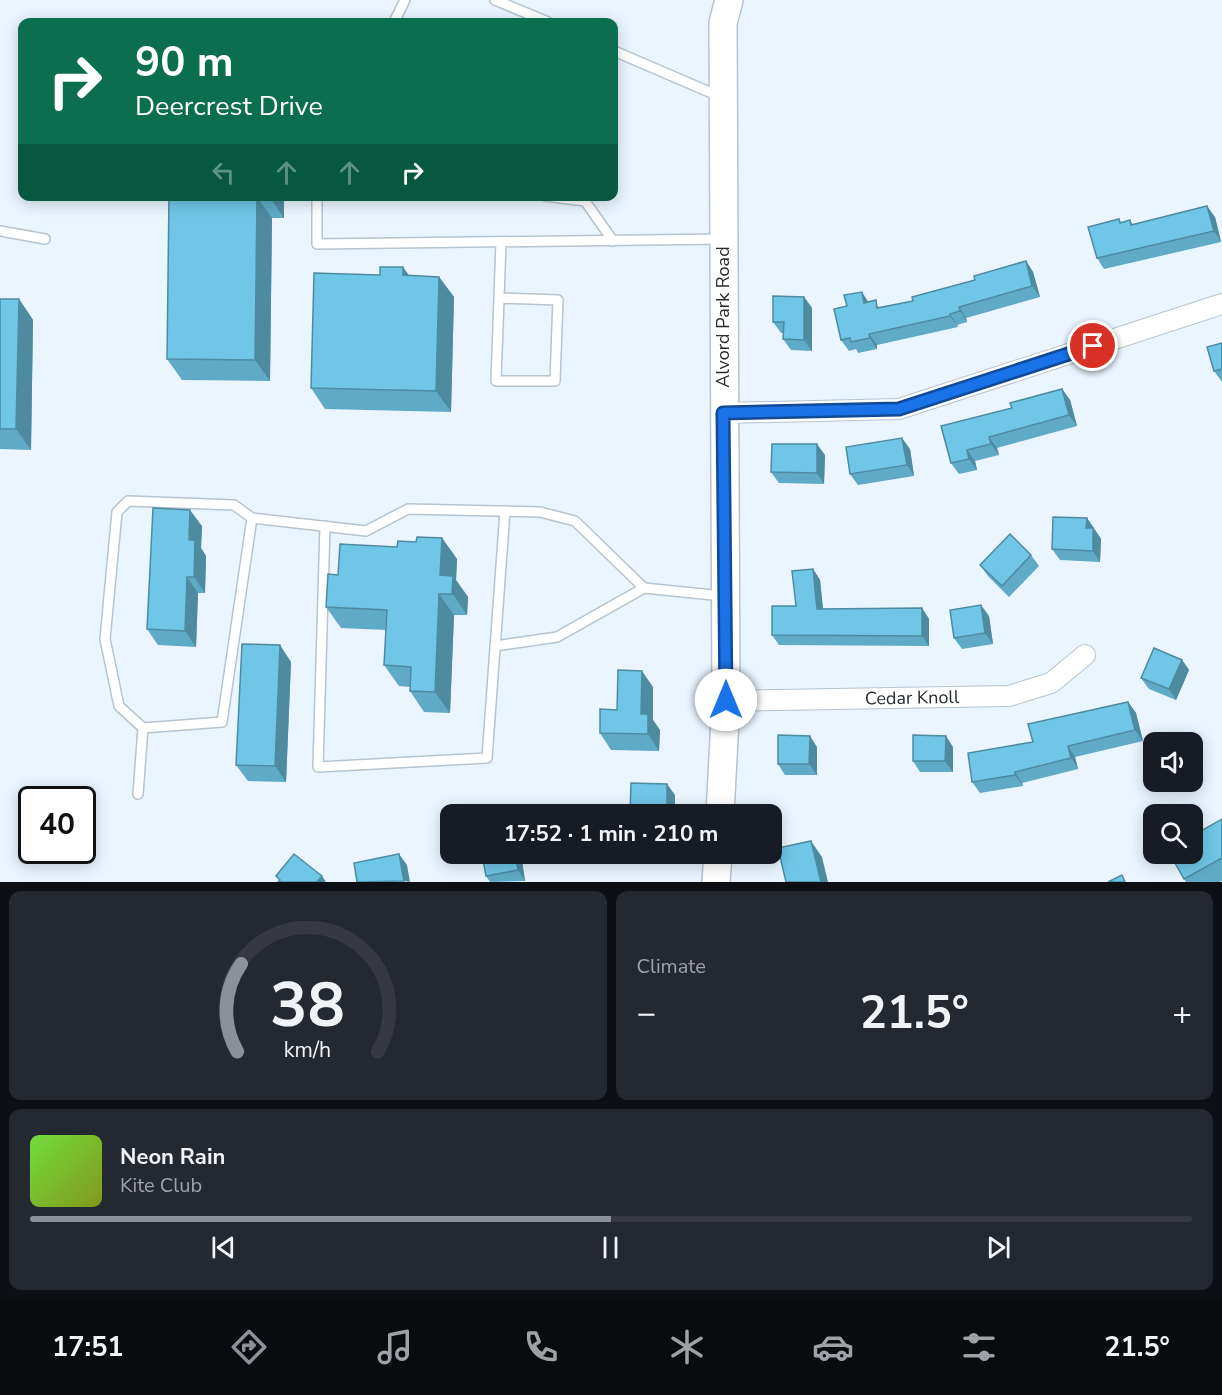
<!DOCTYPE html>
<html lang="en">
<head>
<meta charset="utf-8">
<style>
  :root { --surface:#171b24; --page:#242831; --text:#f1f3f6; --muted:#9ea1a6; --line:#363941; --accent:#8c9099 }
  body { margin:0; font-family:"Nunito Sans",sans-serif; background:var(--page); color:var(--text); height:100vh; display:flex; flex-direction:column; font-size:22px; white-space:nowrap }
  * { box-sizing:border-box; margin:0 }
  p { font-size:20px; color:var(--muted) }
  .icon { flex:none; width:33px; height:33px; fill:none; stroke:currentColor; stroke-width:2; stroke-linecap:round; stroke-linejoin:round }
  .map { position:relative; height:882px; overflow:hidden }
  .side { display:flex; flex-direction:column; gap:9px; padding:9px; background:#0d0f14; flex:1 }
  .side>* { flex:none }
  .banner { position:absolute; left:18px; top:18px; width:600px; height:183px; border-radius:12px; box-shadow:0 3px 15px #0003; background:#0b6e4f; color:#fff; overflow:hidden }
  .buttons { position:absolute; left:1143px; top:732px; display:grid; gap:12px }
  .buttons a { display:grid; place-items:center; width:60px; height:60px; border-radius:12px; background:var(--surface); box-shadow:0 3px 15px #0003; font-size:30px }
  .speed { position:absolute; left:18px; top:786px; display:flex; gap:12px; font-size:30px; font-weight:700; text-align:center }
  .speed>* { display:grid; place-content:center; width:78px; height:78px; border-radius:50%; background:var(--surface); box-shadow:0 3px 15px #0003; line-height:1 }
  .speed .limit { border:3px solid #111; border-radius:9px; background:#fff; color:#111 }
  .pin { position:absolute; display:grid; place-items:center; width:51px; height:51px; color:#fff; margin:-26px; border:3px solid #fff; border-radius:50%; box-shadow:0 2px 6px #0007 }
  .me { position:absolute; width:66px; margin:-33px; rotate:0deg; stroke-linejoin:round; filter:drop-shadow(0 0 4px #0008) }
  .turn { display:flex; align-items:center; gap:21px; height:126px; padding:0 18px; font-size:27px }
  .turn .icon { width:78px; height:78px; stroke-width:2.5 }
  .turn b { display:block; font-size:42px; line-height:51px }
  .lanes { display:flex; align-items:center; height:57px; padding:0 18px; background:#0003; justify-content:center; gap:30px; direction:ltr }
  .lanes .off { opacity:.35 }
  .big { font-size:45px; font-weight:700; line-height:1.1 }
  .side .card { flex:1; display:flex; flex-direction:column; justify-content:center; gap:9px; min-width:0; padding:0 21px; border-radius:12px; background:var(--page) }
  .side .dial { align-items:center; gap:0 }
  .dial svg { height:156px; overflow:visible; fill:none; stroke:var(--line); stroke-width:7; stroke-linecap:round; text-anchor:middle }
  .dial text { fill:var(--text); stroke:none }
  .song { display:flex; align-items:center; gap:18px }
  .cover { width:72px; height:72px; border-radius:9px; background:linear-gradient(135deg,hsl(100 70% 55%),hsl(70 70% 35%)) }
  .played { height:6px; border-radius:3px; background:linear-gradient(90deg,var(--accent) 50%,var(--line) 50%) }
  .keys { display:flex; justify-content:space-around; direction:ltr }
  .heat { display:flex; justify-content:space-between; align-items:center; font-size:33px; direction:ltr }
  .side .tiles { flex:1; display:grid; gap:9px; grid-template-columns:1fr 1fr }
  .card:last-child { grid-column:span 2 }
  .trip { position:absolute; left:440px; top:804px; width:342px; height:60px; border-radius:12px; background:var(--surface); box-shadow:0 3px 15px #0003; font-weight:700; line-height:60px; text-align:center }
  .tab-bar { display:flex; height:96px; justify-content:space-around; align-items:center; background:#090b0e; color:var(--muted) }
  .tab-bar .icon { width:42px; height:42px }
  .tab-bar .active { color:var(--accent) }
  .tab-bar b { font-size:27px; color:var(--text) }
  .map>svg:first-child { display:block }
  .lines { fill:none; stroke-linecap:round; stroke-linejoin:round }
  .lane-casing { stroke:#b6c4cf; stroke-width:12 }
  .street-casing { stroke:#b6c4cf; stroke-width:22 }
  .secondary-casing { stroke:#b6c4cf; stroke-width:30 }
  .lane { stroke:#fff; stroke-width:9 }
  .street { stroke:#fff; stroke-width:20 }
  .secondary { stroke:#fff; stroke-width:27 }
  .wall { fill:#5faac6 }
  .shaded-wall { fill:#4e8ba1 }
  .building { fill:#6fc6e6; stroke:#4e8ba1; stroke-width:1.5 }
  .route-casing { stroke:#114b97; stroke-width:15 }
  .route { stroke:#1a73e8; stroke-width:10 }
  .labels { text-anchor:middle; dominant-baseline:central; stroke-width:6; stroke-linejoin:round; paint-order:stroke }
  .street-label { font-size:18px; fill:#252a2e; stroke:#fff }
</style>
</head>
<body>
<div class="map">
<svg width="1222" height="882" viewBox="0 0 1222 882">
  <rect width="100%" height="100%" fill="#eaf5ff"/>
  <g class="lines">
    <defs>
      <g id="lane">
        <polyline points="495,0 548,22"/>
        <polyline points="400,22 395,20 405,0"/>
        <polyline points="614,51 721,97"/>
        <polyline points="317,196 317,244 723,239"/>
        <polyline points="545,196 585,201 613,241"/>
        <polyline points="0,231 45,239"/>
        <polyline points="499,298 558,300 555,381 496,381 501,242"/>
        <polyline points="325,526 318,767 487,758 505,511"/>
        <polyline points="495,646 557,637 644,588"/>
        <polyline points="143,728 222,722 252,518"/>
        <polyline points="138,794 143,728 119,706 105,639 117,512 128,501 234,505 252,518 366,531 408,509 540,512 575,521 644,588 723,596"/>
      </g>
      <g id="street">
        <polyline points="724,413 899,409 1222,304"/>
        <path id="s1" d="M726,701L1009,696L1051,683L1085,655"/>
      </g>
      <g id="secondary">
        <polyline points="720,814 726,701 723,23 729,0"/>
        <polyline points="716,882 718,854"/>
      </g>
    </defs>
    <use href="#lane" class="lane-casing"/>
    <use href="#street" class="street-casing"/>
    <use href="#secondary" class="secondary-casing"/>
    <use href="#lane" class="lane"/>
    <use href="#street" class="street"/>
    <use href="#secondary" class="secondary"/>
  </g>
  <g class="wall">
    <polygon points="169,196 308,196 308,198 284,198 284,218 272,218 270,381 182,380 167,359"/>
    <polygon points="1215,217 1221,242 1104,269 1097,258 1119,219 1121,222 1130,220 1133,225"/>
    <polygon points="1026,261 1033,272 1040,297 966,318 967,322 957,325 958,327 877,345 877,349 858,353 856,349 849,351 841,340 868,302 881,308 913,301 975,280"/>
    <polygon points="403,267 409,276 439,277 454,297 451,412 325,409 311,388 380,275"/>
    <polygon points="804,297 812,308 812,351 791,350 783,339 783,333 781,333 773,322"/>
    <polygon points="0,299 19,299 33,320 31,450 0,449"/>
    <polygon points="1222,343 1222,382 1214,371"/>
    <polygon points="1062,389 1070,400 1077,426 997,448 999,455 975,461 977,470 959,474 951,463 1012,408"/>
    <polygon points="910,449 914,476 858,485 850,474"/>
    <polygon points="825,455 824,484 779,483 771,472"/>
    <polygon points="1087,518 1101,539 1100,562 1060,560 1052,549"/>
    <polygon points="202,526 201,548 206,556 205,593 198,593 196,647 158,645 147,629"/>
    <polygon points="442,538 457,559 456,580 468,597 467,615 454,615 450,713 424,712 410,691 410,687 399,686 384,665 386,630 341,628 326,607 338,575 397,547 416,542"/>
    <polygon points="1031,555 1039,566 1009,597 988,576 980,565"/>
    <polygon points="813,569 820,580 823,609 922,608 929,619 929,646 779,645 772,635 796,606"/>
    <polygon points="989,616 993,644 962,649 954,638"/>
    <polygon points="1182,660 1189,670 1176,700 1149,689 1141,678"/>
    <polygon points="291,662 286,782 248,781 236,765"/>
    <polygon points="653,687 653,720 660,730 659,751 611,750 600,733 617,710"/>
    <polygon points="1128,702 1136,713 1143,741 1075,757 1078,769 1022,783 1023,786 980,793 972,782 1033,742"/>
    <polygon points="817,747 817,775 785,775 778,764"/>
    <polygon points="953,747 953,772 920,772 913,761"/>
    <polygon points="675,795 675,814 630,814"/>
    <polygon points="1222,819 1222,881 1219,882 1186,882 1184,879"/>
    <polygon points="521,854 525,881 490,882 486,876"/>
  </g>
  <g class="shaded-wall">
    <polygon points="269,196 283,196 284,198 284,218"/>
    <polygon points="257,197 272,218 270,381 255,360"/>
    <polygon points="1207,206 1215,217 1221,242 1214,231"/>
    <polygon points="1026,261 1033,272 1040,297 1032,286"/>
    <polygon points="403,267 418,288 403,275"/>
    <polygon points="439,277 454,297 451,412 436,391"/>
    <polygon points="862,292 869,303 864,303"/>
    <polygon points="804,297 812,308 812,351 804,340"/>
    <polygon points="19,299 33,320 31,450 16,429"/>
    <polygon points="959,307 966,318 967,322 960,311"/>
    <polygon points="950,314 957,325 958,327 950,316"/>
    <polygon points="869,334 877,345 877,349 870,338"/>
    <polygon points="1062,389 1070,400 1077,426 1069,415"/>
    <polygon points="989,437 997,448 999,455 991,444"/>
    <polygon points="902,438 910,449 914,476 907,465"/>
    <polygon points="817,444 825,455 824,484 817,473"/>
    <polygon points="967,450 975,461 977,470 969,459"/>
    <polygon points="190,510 202,526 201,548 206,556 205,593 194,577 189,540"/>
    <polygon points="1087,518 1101,539 1100,562 1093,551 1086,528"/>
    <polygon points="442,538 457,559 456,580 468,597 467,615 440,575"/>
    <polygon points="813,569 820,580 824,619 817,609"/>
    <polygon points="187,577 198,593 196,647 185,631"/>
    <polygon points="439,594 454,615 450,713 435,692"/>
    <polygon points="981,605 989,616 993,644 985,633"/>
    <polygon points="922,608 929,619 929,646 922,636"/>
    <polygon points="280,645 291,662 286,782 275,766"/>
    <polygon points="1182,660 1189,670 1176,700 1169,689"/>
    <polygon points="642,671 653,687 653,720 660,730 659,751 648,734 641,714"/>
    <polygon points="1128,702 1136,713 1143,741 1135,730"/>
    <polygon points="810,736 817,747 817,775 809,764"/>
    <polygon points="946,736 953,747 953,772 945,761"/>
    <polygon points="1068,746 1075,757 1078,769 1071,758"/>
    <polygon points="1015,772 1022,783 1023,786 1015,775"/>
    <polygon points="667,784 675,795 675,814 673,814 667,806"/>
    <polygon points="657,806 663,814 657,814"/>
    <polygon points="811,841 822,857 828,882 821,882"/>
    <polygon points="399,854 407,865 410,882 404,881"/>
    <polygon points="515,854 521,854 525,881 518,870"/>
    <polygon points="322,876 326,882 317,882"/>
  </g>
  <g class="building">
    <polygon points="169,196 269,196 257,197 255,360 167,359"/>
    <polygon points="1207,206 1214,231 1097,258 1088,227 1119,219 1120,223 1130,220 1131,225"/>
    <polygon points="1026,261 1032,286 959,307 960,311 950,314 950,316 869,334 870,338 851,342 850,338 841,340 834,309 847,306 844,295 862,292 864,303 876,300 877,308 913,301 912,297 975,280 974,276"/>
    <polygon points="380,267 403,267 403,275 439,277 436,391 311,388 314,273 380,275"/>
    <polygon points="773,296 804,297 804,340 783,339 784,322 773,322"/>
    <polygon points="0,299 19,299 16,429 0,429"/>
    <polygon points="1222,343 1222,369 1214,371 1207,347"/>
    <polygon points="1062,389 1069,415 989,437 991,444 967,450 969,459 951,463 941,426 1012,408 1010,403"/>
    <polygon points="902,438 907,465 850,474 846,447"/>
    <polygon points="772,444 817,444 817,473 771,472"/>
    <polygon points="153,508 190,510 189,540 195,540 194,577 187,577 185,631 147,629"/>
    <polygon points="1053,517 1087,518 1086,528 1093,528 1093,551 1052,549"/>
    <polygon points="1010,534 1031,555 1002,586 980,565"/>
    <polygon points="417,537 442,538 440,575 453,576 452,594 439,594 435,692 410,691 411,667 384,665 387,610 326,607 328,574 338,575 340,544 397,547 398,541 416,542"/>
    <polygon points="813,569 817,609 922,608 922,636 772,635 772,606 796,606 792,571"/>
    <polygon points="981,605 985,633 954,638 950,610"/>
    <polygon points="242,644 280,645 275,766 236,765"/>
    <polygon points="1154,648 1182,660 1169,689 1141,678"/>
    <polygon points="618,670 642,671 641,714 648,714 648,734 600,733 600,709 617,710"/>
    <polygon points="1128,702 1135,730 1068,746 1071,758 1015,772 1015,775 972,782 968,753 1033,742 1028,724"/>
    <polygon points="778,735 810,736 809,764 778,764"/>
    <polygon points="913,735 946,736 945,761 913,761"/>
    <polygon points="631,783 667,784 667,806 657,806 657,814 630,814"/>
    <polygon points="1222,819 1222,858 1184,879 1170,854 1192,854 1192,836"/>
    <polygon points="811,841 821,882 786,882 778,848"/>
    <polygon points="294,854 322,876 317,882 278,882 280,880 276,876"/>
    <polygon points="399,854 404,881 357,882 354,863"/>
    <polygon points="482,854 515,854 518,870 486,876"/>
    <polygon points="1122,875 1125,882 1108,882"/>
  </g>
  <g class="lines">
    <defs>
      <polyline id="route" points="726,700 723,413 899,409 1093,346"/>
    </defs>
    <use href="#route" class="route-casing"/>
    <use href="#route" class="route"/>
  </g>
  <g class="labels">
    <g class="street-label">
      <text transform="translate(723 317) rotate(-90)">Alvord Park Road</text>
      <text stroke="none"><textPath href="#s1" startOffset="186">Cedar Knoll</textPath></text>
    </g>
  </g>
</svg>
<div class="buttons">
<a><svg class="icon" aria-label="sound" viewBox="0 0 24 24"><path d="M4 9h4l5-4v14l-5-4H4zM17 9q2 3 0 6"/></svg></a>
<a><svg class="icon" aria-label="search" viewBox="0 0 24 24"><circle cx="10" cy="10" r="6"/><path d="M15 15l6 6"/></svg></a>
</div>
<div class="speed"><div class="limit">40</div></div>
<div class="pin" style="left:1093px;top:346px;background:#d93025"><svg class="icon" aria-label="arrive" viewBox="0 0 24 24"><path d="M6 21V4h12l-3 4 3 4H6"/></svg></div>
<svg class="me" style="left:726px;top:700px" viewBox="-20 -20 40 40"><circle r="19" fill="#fff"/><path d="M0-13L10 11 0 6-10 11z" fill="#1a73e8"/></svg>
<div class="trip">17:52 · 1 min · 210 m</div>
<div class="banner">
<div class="turn"><svg class="icon" aria-label="right" viewBox="0 0 24 24"><path d="M7 20v-9h11M14 6l5 5-5 5"/></svg><div><b>90 m</b>Deercrest Drive</div></div>
<div class="lanes"><svg class="icon off" aria-label="left" viewBox="0 0 24 24"><path d="M17 20v-9H6M10 6l-5 5 5 5"/></svg><svg class="icon off" aria-label="ahead" viewBox="0 0 24 24"><path d="M12 20V5M6 11l6-6 6 6"/></svg><svg class="icon off" aria-label="ahead" viewBox="0 0 24 24"><path d="M12 20V5M6 11l6-6 6 6"/></svg><svg class="icon" aria-label="right" viewBox="0 0 24 24"><path d="M7 20v-9h11M14 6l5 5-5 5"/></svg></div>
</div>
</div>
<section class="side">
<div class="tiles">
<div class="card dial"><svg viewBox="0 0 100 80">
<path d="M14 69A42 42 0 1 1 86 69"/>
<path d="M14 69A42 42 0 0 1 16 24" stroke="#8c9099"/>
<text x="50" y="56" font-size="32" font-weight="700">38</text>
<text x="50" y="72" font-size="11">km/h</text>
</svg></div>
<div class="card"><p>Climate</p>
<div class="heat"><a>−</a><b class="big">21.5°</b><a>+</a></div>
</div>
<div class="card">
<div class="song"><i class="cover"></i><div><b>Neon Rain</b><p>Kite Club</p></div></div>
<div class="played"></div>
<div class="keys"><svg class="icon" aria-label="previous" viewBox="0 0 24 24"><path d="M18 5L8 12l10 7zM5 5v14"/></svg><svg class="icon" aria-label="pause" viewBox="0 0 24 24"><path d="M8 5v14M16 5v14"/></svg><svg class="icon" aria-label="next" viewBox="0 0 24 24"><path d="M6 5l10 7-10 7zM19 5v14"/></svg></div>
</div>
</div>
</section>
<nav class="tab-bar">
<b>17:51</b>
<svg class="icon active" aria-label="directions" viewBox="0 0 24 24"><path d="M12 3l9 9-9 9-9-9zM9 14v-3h6M13 9l2 2-2 2"/></svg>
<svg class="icon" aria-label="music" viewBox="0 0 24 24"><path d="M9 18V5l10-2v13"/><circle cx="6" cy="18" r="3"/><circle cx="16" cy="16" r="3"/></svg>
<svg class="icon" aria-label="phone" viewBox="0 0 24 24"><path d="M5 4h4l2 5-3 2q2 4 5 5l2-3 5 2v4C11 20 4 13 5 4z"/></svg>
<svg class="icon" aria-label="climate" viewBox="0 0 24 24"><path d="M12 3v18M4 7l16 10M4 17L20 7"/></svg>
<svg class="icon" aria-label="car" viewBox="0 0 24 24"><path d="M5 17H2v-5l4-1 3-4h7l3 4 3 1v5h-3M9 17h6M6 11h13"/><circle cx="7" cy="17" r="2"/><circle cx="17" cy="17" r="2"/></svg>
<svg class="icon" aria-label="filters" viewBox="0 0 24 24"><path d="M4 7h16M4 17h16"/><circle cx="9" cy="7" r="2"/><circle cx="15" cy="17" r="2"/></svg>
<b>21.5°</b>
</nav>
</body>
</html>
